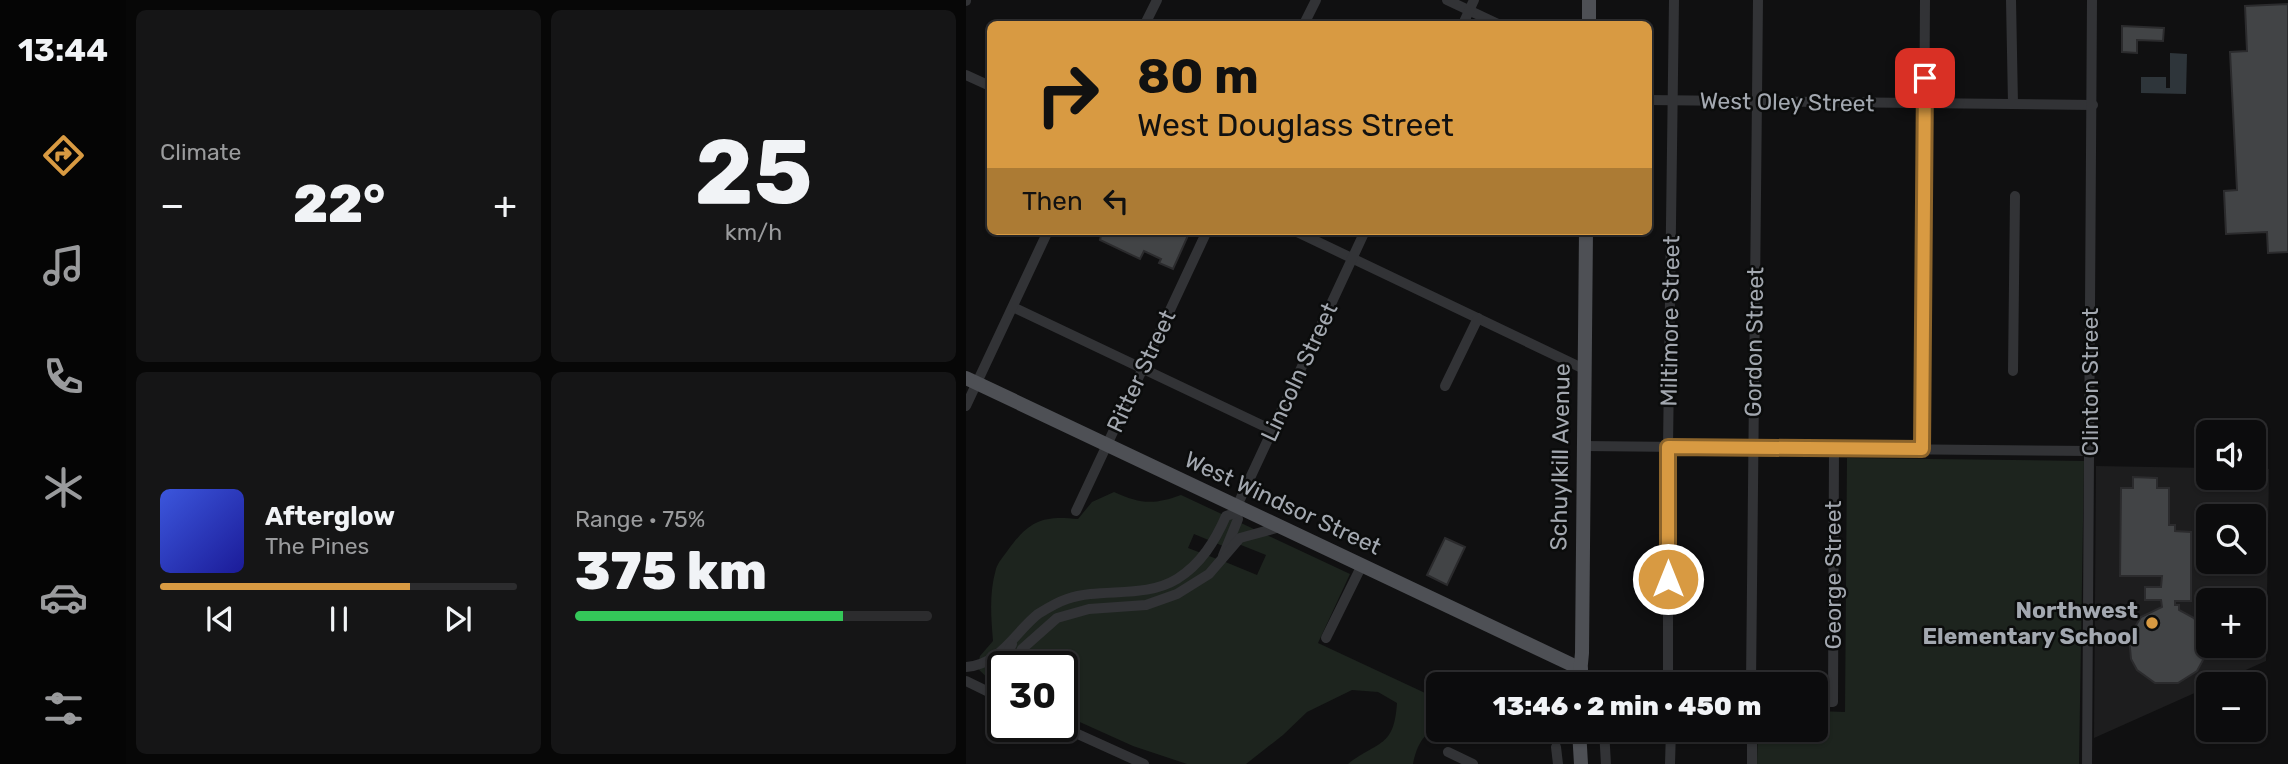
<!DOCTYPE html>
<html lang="en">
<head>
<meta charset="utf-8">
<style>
  :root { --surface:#0c0c0d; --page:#151516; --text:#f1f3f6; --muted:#9a9b9d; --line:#2c2c2e; --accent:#d89a42 }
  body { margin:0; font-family:Rubik,sans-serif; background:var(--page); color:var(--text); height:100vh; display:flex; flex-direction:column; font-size:26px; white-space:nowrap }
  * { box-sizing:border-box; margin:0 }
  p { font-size:23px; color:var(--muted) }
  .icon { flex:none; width:38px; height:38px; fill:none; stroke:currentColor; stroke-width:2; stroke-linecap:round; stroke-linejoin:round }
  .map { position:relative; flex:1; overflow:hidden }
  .side { display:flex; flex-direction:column; gap:10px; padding:10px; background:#070707; width:840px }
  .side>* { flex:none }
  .top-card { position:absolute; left:21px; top:21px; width:665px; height:214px; border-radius:10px; box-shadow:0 2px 5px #0004,0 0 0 2px var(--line); background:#d89a42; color:#111; overflow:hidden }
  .buttons { position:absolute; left:1230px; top:420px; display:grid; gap:14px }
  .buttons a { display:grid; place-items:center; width:70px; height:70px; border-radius:10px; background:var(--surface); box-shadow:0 2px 5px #0004,0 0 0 2px var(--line); font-size:35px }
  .speed { position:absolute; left:21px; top:651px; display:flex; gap:14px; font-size:35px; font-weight:700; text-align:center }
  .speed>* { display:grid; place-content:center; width:91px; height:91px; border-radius:50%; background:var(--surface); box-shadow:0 2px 5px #0004,0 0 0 2px var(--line); line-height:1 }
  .speed .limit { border:4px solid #111; border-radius:10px; background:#fff; color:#111 }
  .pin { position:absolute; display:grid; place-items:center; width:60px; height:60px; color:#fff; margin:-30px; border-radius:14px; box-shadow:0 4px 10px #0006 }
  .me { position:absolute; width:77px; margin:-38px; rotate:0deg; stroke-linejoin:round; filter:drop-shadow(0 0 5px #0008) }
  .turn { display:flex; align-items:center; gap:24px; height:147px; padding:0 35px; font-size:32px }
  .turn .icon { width:91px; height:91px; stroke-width:2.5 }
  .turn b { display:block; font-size:49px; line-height:60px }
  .then { display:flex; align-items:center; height:66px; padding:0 35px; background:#0003; gap:14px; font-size:26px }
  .big { font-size:52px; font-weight:800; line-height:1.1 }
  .side .widget { flex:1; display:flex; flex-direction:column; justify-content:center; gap:10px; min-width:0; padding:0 24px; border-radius:10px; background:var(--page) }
  .side .dial { align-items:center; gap:0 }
  .dial b { font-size:91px; line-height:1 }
  .song { display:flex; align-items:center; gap:21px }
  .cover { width:84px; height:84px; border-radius:10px; background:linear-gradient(135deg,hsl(230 70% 55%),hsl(240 70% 35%)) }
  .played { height:7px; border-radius:4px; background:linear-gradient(90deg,var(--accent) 70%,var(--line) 70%) }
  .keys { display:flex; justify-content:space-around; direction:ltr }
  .heat { display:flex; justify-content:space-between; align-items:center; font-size:38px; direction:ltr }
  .charge { height:10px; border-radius:5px; background:linear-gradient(90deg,#34c759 75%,var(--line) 0) }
  .side .tiles { flex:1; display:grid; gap:10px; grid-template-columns:repeat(2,1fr) }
  .trip { position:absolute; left:460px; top:672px; width:402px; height:70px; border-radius:10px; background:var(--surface); box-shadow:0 2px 5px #0004,0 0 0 2px var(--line); font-weight:800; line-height:70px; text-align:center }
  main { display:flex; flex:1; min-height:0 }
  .tabs { display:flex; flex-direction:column; width:126px; justify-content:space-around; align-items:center; background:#050505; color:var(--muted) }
  .tabs .icon { width:49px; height:49px }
  .tabs .current { color:var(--accent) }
  .tabs b { font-size:32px; color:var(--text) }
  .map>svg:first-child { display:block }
  .built { fill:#1d1d1e; fill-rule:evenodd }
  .green { fill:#1d241e; fill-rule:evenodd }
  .water { fill:#2e353a }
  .building { fill:#424446; stroke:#2b2b2d; stroke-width:2 }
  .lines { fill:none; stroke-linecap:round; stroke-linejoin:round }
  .minor { stroke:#323336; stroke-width:10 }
  .major { stroke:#4e5055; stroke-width:14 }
  .route-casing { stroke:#8c642b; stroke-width:18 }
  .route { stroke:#d89a42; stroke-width:12 }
  .poi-dot { fill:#d89a42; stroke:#0b0c0c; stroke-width:2.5 }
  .labels { text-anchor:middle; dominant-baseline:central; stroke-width:5; stroke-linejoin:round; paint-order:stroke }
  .street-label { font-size:23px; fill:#a3a8b0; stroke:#0b0c0c }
  .poi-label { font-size:23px; font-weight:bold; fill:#a3a8b0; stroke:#0b0c0c; text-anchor:end }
</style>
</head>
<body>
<main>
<nav class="tabs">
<b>13:44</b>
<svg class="icon current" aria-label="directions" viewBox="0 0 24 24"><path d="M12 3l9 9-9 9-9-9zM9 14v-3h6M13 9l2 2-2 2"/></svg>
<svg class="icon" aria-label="music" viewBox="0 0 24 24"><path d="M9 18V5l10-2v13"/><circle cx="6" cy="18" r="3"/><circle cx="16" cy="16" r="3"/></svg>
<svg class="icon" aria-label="phone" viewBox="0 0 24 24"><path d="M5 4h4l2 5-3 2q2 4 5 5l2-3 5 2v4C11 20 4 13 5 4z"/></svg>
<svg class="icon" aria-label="climate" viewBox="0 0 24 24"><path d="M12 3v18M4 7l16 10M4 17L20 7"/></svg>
<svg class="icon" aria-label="car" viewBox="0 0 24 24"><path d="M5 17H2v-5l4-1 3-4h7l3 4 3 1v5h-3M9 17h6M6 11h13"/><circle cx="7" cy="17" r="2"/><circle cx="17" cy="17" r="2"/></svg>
<svg class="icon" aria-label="filters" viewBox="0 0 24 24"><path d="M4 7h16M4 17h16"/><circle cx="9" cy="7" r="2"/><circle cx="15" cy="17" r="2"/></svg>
</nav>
<section class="side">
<div class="tiles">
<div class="widget"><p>Climate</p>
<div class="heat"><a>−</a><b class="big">22°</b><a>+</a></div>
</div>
<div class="widget dial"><b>25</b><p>km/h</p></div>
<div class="widget">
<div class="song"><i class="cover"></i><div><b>Afterglow</b><p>The Pines</p></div></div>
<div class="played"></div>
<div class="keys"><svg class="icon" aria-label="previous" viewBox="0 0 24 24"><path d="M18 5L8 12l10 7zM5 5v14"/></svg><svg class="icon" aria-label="pause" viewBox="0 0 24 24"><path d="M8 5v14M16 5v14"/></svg><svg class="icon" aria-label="next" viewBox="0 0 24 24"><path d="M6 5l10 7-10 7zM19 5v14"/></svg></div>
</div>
<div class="widget"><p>Range · 75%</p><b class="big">375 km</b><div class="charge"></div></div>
</div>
</section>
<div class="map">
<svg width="1322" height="764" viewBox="0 0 1322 764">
  <rect width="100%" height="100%" fill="#101011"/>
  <path class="built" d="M1130,466L1242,468V478H1288V469H1303L1300,661L1248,684H1242V687L1128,738ZM1242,516H1288V562H1242ZM1242,600H1288V646H1242Z"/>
  <g class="green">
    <polygon points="881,458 1118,461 1113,764 791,764 792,730 850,730 851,711 879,712"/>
    <path d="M148,492C174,504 188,505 215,495L384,574L352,643L472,699V728C456,733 450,749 447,764H382C413,740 428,748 431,703L412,692L386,690L341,712L317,735L280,764H221L167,746L96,714V667H37V684L26,682L11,668L14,656L27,641C25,617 23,593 30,569C32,562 38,556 42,550C63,521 76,515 112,519L126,502ZM228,534L257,546L251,559L222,548ZM265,541L300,555L291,575L257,561Z"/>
  </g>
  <polygon class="water" points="1204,53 1221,54 1220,94 1175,93 1175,77 1200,77 1200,88 1204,88"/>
  <g class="building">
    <polygon points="1322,4 1322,252 1302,253 1301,232 1260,234 1258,191 1271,190 1264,52 1281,51 1279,6"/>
    <polygon points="1156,26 1198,28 1197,41 1171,40 1171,53 1156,52"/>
    <polygon points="136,231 224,231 207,269 193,263 195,259 178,251 174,259 134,240"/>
    <polygon points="1167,477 1191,478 1191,488 1203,488 1203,525 1209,525 1209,531 1225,532 1225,601 1209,601 1209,605 1213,605 1213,610 1228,618 1239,637 1237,660 1231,671 1212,683 1189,683 1171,670 1165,659 1163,637 1175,617 1196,607 1195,600 1179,600 1179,587 1195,587 1196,576 1154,576 1155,488 1167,488"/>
    <polygon points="479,538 499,547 481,585 461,575"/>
    <rect x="555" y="679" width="16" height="5"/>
  </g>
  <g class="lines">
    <g class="minor">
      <polyline points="481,0 532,24"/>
      <polyline points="1045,0 1047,104"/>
      <polyline points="0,1 0,0"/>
      <polyline points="179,24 191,0"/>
      <polyline points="338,24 350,0"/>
      <polyline points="497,24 508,0"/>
      <polyline points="0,75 24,86"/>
      <polyline points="682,100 1127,105"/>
      <polyline points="329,231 618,369"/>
      <polyline points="47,307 306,430"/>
      <polyline points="1047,371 1049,196"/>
      <polyline points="479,386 512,318"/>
      <polyline points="0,406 82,231"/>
      <polyline points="617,446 1124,451"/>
      <polyline points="956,449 959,0"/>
      <polyline points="110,511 241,231"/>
      <polyline points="257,556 272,519 269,513 271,506 399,231"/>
      <polyline points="360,638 396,565"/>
      <path d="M0,667C35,664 49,632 72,614C80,609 92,602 101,599C136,587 178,599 211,579C235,564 249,541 260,516L269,513"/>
      <polyline points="47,667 56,649 91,618 123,609 180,605 211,594 243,574 274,538 314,527"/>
      <polyline points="0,681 37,699"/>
      <polyline points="702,684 702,447 708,0"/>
      <polyline points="785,684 792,0"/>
      <polyline points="28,695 30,690 27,684 46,644"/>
      <polyline points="850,702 867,702 868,448"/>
      <polyline points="94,726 178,764"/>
      <polyline points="638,730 640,764"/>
      <polyline points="590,747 592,764"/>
      <polyline points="482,752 507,764"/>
      <polyline points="704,764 705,730"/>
      <polyline points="786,764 786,730"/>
      <polyline points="1121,764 1126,0"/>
    </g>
    <g class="major">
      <polyline points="623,24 623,0"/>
      <polyline points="0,378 615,669"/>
      <polyline points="613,684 616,653 620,231"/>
      <polyline points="613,730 615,764"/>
    </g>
  </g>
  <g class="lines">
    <defs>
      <polyline id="route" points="702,579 702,447 956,449 959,78"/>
    </defs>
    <use href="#route" class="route-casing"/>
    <use href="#route" class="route"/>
  </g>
  <circle class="poi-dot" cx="1186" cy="623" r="7"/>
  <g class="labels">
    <g class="street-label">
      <text transform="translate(821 102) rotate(1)">West Oley Street</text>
      <text transform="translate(704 321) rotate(-89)">Miltimore Street</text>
      <text transform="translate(788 342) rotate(-89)">Gordon Street</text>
      <text transform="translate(175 371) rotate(-65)">Ritter Street</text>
      <text transform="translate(333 372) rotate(-65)">Lincoln Street</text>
      <text transform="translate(1124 382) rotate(-90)">Clinton Street</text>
      <text transform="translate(594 457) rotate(-89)">Schuylkill Avenue</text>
      <text transform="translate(317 503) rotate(25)">West Windsor Street</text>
      <text transform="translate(867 575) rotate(-90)">George Street</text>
    </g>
    <g class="poi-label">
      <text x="1172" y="610">Northwest<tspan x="1172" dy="26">Elementary School</tspan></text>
    </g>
  </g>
</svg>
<div class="buttons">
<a><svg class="icon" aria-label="sound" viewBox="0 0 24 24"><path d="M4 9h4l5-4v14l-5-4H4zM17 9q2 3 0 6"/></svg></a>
<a><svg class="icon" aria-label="search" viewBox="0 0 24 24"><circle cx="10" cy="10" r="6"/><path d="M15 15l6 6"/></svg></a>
<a>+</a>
<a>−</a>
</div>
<div class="speed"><div class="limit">30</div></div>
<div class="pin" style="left:959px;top:78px;background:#d93025"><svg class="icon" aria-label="arrive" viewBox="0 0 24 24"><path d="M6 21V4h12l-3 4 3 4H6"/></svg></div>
<svg class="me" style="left:702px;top:579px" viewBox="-20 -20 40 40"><circle r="17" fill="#d89a42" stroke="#fff" stroke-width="3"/><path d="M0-11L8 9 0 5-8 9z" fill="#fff"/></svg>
<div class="trip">13:46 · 2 min · 450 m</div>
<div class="top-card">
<div class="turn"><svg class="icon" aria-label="right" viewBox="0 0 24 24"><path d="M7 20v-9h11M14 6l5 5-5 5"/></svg><div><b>80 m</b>West Douglass Street</div></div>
<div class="then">Then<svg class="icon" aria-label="left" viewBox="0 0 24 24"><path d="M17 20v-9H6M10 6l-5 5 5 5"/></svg></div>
</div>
</div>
</main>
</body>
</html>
